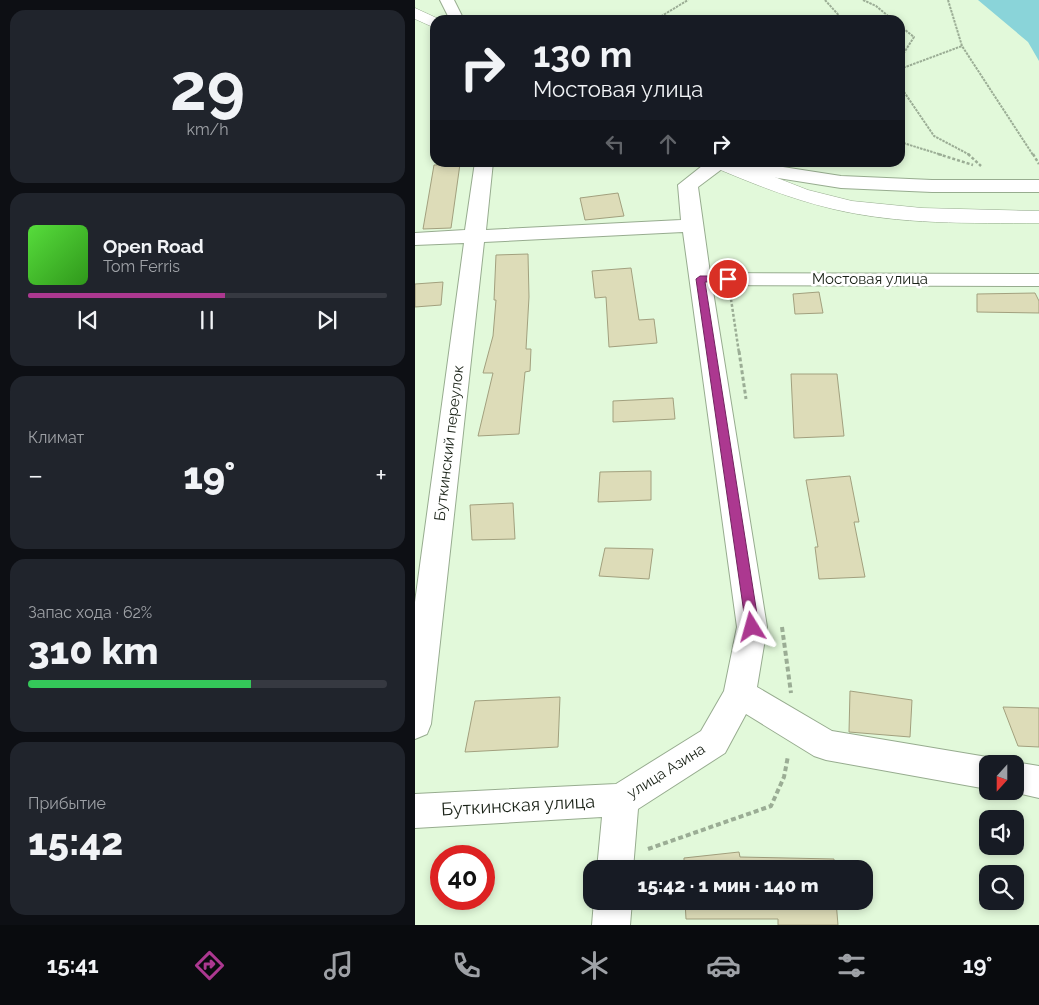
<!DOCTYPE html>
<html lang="ru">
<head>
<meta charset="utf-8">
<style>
  :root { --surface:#171b24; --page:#20242c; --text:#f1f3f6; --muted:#9ea1a6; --line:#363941; --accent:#ac3890 }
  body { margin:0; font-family:Raleway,sans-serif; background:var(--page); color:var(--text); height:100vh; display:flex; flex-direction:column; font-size:19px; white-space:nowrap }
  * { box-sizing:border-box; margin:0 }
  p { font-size:16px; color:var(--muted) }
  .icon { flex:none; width:28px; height:28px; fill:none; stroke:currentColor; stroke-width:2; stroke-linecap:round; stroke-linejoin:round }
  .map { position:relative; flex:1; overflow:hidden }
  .details { display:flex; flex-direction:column; gap:10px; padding:10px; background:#0d0f14; width:415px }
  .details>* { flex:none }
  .banner { position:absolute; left:15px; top:15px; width:475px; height:152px; border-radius:15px; box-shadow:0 2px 8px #0003; background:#171b24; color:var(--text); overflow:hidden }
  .needle { width:32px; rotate:201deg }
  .fabs { position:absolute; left:564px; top:755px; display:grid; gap:10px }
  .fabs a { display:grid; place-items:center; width:45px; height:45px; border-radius:10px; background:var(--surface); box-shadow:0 2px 8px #0003; font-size:25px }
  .speed { position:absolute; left:15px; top:845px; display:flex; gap:10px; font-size:25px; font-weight:700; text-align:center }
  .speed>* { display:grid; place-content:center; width:65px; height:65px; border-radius:50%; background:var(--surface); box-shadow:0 2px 8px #0003; line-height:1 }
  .speed .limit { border:8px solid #d22; background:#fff; color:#111 }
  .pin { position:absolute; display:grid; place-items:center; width:42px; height:42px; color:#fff; margin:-21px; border:2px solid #fff; border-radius:50%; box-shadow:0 1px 5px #0007 }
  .me { position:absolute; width:55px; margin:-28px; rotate:352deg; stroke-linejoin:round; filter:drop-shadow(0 0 4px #0008) }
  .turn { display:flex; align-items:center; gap:18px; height:105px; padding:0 20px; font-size:22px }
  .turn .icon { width:65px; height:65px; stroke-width:2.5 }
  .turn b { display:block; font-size:35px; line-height:42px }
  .lanes { display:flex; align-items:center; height:48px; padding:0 20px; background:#0003; justify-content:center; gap:25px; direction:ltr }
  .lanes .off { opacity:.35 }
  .big { font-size:38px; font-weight:800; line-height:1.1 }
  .details .widget { flex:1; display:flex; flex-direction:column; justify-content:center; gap:8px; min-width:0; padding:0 18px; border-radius:15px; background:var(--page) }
  .details .dial { align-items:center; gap:0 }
  .dial b { font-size:65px; line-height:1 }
  .song { display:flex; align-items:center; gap:15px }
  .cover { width:60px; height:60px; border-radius:8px; background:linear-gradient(135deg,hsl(110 70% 55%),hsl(110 70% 35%)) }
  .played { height:5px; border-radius:2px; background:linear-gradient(90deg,var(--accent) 55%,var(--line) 55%) }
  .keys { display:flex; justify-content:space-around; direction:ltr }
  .heat { display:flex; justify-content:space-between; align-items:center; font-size:28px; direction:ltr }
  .charge { height:8px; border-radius:4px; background:linear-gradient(90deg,#34c759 62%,var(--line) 0) }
  .trip { position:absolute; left:168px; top:860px; width:290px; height:50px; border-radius:15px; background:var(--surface); box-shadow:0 2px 8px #0003; font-weight:800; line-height:50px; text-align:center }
  .tabs { display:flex; height:80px; justify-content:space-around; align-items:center; background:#090b0e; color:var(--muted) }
  .tabs .icon { width:35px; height:35px }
  .tabs .selected { color:var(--accent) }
  .tabs b { font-size:22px; color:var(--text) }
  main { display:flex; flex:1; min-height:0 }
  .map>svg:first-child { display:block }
  .water { fill:#8ad4d9 }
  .building { fill:#dddcb8; stroke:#a2a07e }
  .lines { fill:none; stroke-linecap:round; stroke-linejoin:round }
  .minor-casing { stroke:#97ac8f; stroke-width:2 }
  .major-casing { stroke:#97ac8f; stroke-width:1 }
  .path-far3 { stroke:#9bad95; stroke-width:2; stroke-dasharray:2.5 1; stroke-linecap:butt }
  .path-far2 { stroke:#9bad95; stroke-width:2.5; stroke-dasharray:3 2; stroke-linecap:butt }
  .path-far1 { stroke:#9bad95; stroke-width:3; stroke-dasharray:4 2.5; stroke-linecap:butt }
  .path { stroke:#9bad95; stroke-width:4; stroke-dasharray:5 3; stroke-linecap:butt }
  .minor { fill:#fff; fill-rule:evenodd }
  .major { fill:#fff; fill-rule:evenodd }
  .route { fill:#ac3890; stroke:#70245e }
  .labels { text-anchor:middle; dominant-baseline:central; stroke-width:5; stroke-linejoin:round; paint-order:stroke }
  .street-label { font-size:15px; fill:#192116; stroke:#fff }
  .near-street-label { font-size:18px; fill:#192116; stroke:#fff }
</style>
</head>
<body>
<main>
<section class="details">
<div class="widget dial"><b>29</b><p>km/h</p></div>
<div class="widget">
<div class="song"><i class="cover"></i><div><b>Open Road</b><p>Tom Ferris</p></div></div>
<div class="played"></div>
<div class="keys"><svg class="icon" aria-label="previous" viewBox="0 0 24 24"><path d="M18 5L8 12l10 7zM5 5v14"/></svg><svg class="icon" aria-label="pause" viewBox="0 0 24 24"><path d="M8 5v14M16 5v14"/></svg><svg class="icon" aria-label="next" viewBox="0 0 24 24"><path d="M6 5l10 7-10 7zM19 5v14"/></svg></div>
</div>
<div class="widget"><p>Климат</p>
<div class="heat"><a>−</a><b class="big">19°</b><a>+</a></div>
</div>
<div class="widget"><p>Запас хода · 62%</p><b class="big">310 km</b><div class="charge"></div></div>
<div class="widget"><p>Прибытие</p><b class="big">15:42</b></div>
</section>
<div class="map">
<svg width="624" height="925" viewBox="0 0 624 925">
  <rect width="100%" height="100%" fill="#e2f9da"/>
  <polygon class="water" points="563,0 624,0 624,61 613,42"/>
  <g class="building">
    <polygon points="45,164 36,228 8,229 19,165"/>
    <polygon points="203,193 209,216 170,220 165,198"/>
    <polygon points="113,254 114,297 111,349 116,349 115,371 110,372 104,434 63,436 78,373 68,373 78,336 81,300 79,300 81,255"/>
    <polygon points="216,268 224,320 239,319 242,343 194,347 191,297 180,298 177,271"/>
    <polygon points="28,282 26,305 0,307 0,284"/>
    <polygon points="404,292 408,313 380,314 378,294"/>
    <polygon points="620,293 624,301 624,313 562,312 562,294"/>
    <polygon points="376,374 422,374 429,436 379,438"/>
    <polygon points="258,398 260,419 198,422 198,401"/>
    <polygon points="236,471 236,500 183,502 185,472"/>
    <polygon points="435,476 444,522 439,522 450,577 404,579 400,547 403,547 391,480"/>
    <polygon points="98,503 100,539 57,540 55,505"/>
    <polygon points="190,548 238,549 234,579 184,576"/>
    <polygon points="435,691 497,700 495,737 434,732"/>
    <polygon points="145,697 143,747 50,752 60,701"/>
    <polygon points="588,707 624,708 624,747 603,746"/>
    <polygon points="324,852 325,857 419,859 419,869 269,869 269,858"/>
    <polygon points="270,901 421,901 423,925 363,925 363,919 271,919"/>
  </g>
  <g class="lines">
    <defs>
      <g id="minor">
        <polygon points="25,0 39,0 49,20 35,20"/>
        <polygon points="60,162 78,162 71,230 266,220 263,185 292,162 336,162 426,176 517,180 624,180 624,192 517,192 426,188 307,169 283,187 295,273 624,274 624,286 297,285 352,627 342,687 417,731 572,757 584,762 585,764 572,764 572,789 411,760 399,756 331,714 310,753 223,809 218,869 182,869 187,817 0,828 0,794 201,784 286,731 309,691 322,627 268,232 69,242 16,724 12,734 0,739 0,602 49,243 0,245 0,233 50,230"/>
        <polygon points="600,762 624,766 624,798 593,791 600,791 600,764 596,764"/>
        <polygon points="179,901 217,901 215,925 177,925"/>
      </g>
      <g id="major">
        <polygon points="0,8 26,20 20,20 20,28 0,19"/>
        <path d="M294,162H321L393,190L437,201L507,208L624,211V223C556,223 485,225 418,209C376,199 336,183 296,166Z"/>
      </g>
    </defs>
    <use href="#minor" class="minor-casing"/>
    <use href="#major" class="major-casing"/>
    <g class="path-far3">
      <polyline points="410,0 428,20"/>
      <polyline points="448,0 461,6 478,20"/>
      <polyline points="533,0 547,46 618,155"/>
      <polyline points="61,16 83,20"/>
      <polyline points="240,20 273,0"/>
      <polyline points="485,26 499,37 485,59"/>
      <polyline points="485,69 547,46"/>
      <polyline points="485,86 519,136 555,155"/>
      <polyline points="485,142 527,155"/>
    </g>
    <g class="path-far2">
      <polyline points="523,154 558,165"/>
      <polyline points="553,154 566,166"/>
      <polyline points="618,154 624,164"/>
      <polyline points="316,299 324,353"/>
    </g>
    <polyline class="path-far1" points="324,351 331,399"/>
    <g class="path">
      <polyline points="367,627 376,693"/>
      <polyline points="233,849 356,806 369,777 373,756"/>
    </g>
    <use href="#minor" class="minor"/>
    <use href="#major" class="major"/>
  </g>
  <polygon class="route" points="313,276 316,277 316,281 290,282 344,627 342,631 337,633 333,631 331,627 281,279 285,276"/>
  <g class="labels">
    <g class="street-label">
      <text x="455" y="279">Мостовая улица</text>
      <text transform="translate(34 443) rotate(-83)">Буткинский переулок</text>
      <text transform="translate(251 771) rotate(-32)">улица Азина</text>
    </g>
    <g class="near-street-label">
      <text transform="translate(103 805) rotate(-3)">Буткинская улица</text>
    </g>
  </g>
</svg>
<div class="fabs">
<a><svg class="needle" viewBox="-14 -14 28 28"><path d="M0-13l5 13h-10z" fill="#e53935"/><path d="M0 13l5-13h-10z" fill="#9ea1a6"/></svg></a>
<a><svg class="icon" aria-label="sound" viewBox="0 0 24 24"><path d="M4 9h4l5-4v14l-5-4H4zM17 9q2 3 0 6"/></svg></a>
<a><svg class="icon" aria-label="search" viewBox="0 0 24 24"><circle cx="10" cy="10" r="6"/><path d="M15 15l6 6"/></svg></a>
</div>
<div class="speed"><div class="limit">40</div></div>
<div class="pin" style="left:313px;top:279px;background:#d93025"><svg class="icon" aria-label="arrive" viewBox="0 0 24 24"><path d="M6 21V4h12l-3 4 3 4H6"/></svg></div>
<svg class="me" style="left:337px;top:627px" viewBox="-20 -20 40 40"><path d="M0-17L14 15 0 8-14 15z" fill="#ac3890" stroke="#fff" stroke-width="4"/></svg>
<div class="trip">15:42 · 1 мин · 140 m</div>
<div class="banner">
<div class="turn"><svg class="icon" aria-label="right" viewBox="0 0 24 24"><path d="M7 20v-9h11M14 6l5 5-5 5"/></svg><div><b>130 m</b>Мостовая улица</div></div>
<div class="lanes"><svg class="icon off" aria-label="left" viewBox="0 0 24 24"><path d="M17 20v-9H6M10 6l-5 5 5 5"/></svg><svg class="icon off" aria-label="ahead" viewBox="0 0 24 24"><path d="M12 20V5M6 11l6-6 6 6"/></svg><svg class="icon" aria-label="right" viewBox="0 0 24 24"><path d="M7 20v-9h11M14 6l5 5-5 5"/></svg></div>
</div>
</div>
</main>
<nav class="tabs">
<b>15:41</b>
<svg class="icon selected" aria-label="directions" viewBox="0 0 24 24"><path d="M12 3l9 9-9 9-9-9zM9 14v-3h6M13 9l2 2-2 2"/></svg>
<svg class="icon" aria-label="music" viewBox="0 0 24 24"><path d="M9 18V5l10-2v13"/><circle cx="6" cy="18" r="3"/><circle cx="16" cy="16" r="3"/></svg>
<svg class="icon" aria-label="phone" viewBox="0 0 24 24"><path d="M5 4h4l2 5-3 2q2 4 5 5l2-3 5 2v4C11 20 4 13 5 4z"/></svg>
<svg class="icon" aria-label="climate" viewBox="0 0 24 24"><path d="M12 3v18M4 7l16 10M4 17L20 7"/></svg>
<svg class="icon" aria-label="car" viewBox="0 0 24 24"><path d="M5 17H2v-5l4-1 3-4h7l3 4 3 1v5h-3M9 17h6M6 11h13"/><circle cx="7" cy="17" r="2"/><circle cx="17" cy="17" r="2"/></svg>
<svg class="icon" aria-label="filters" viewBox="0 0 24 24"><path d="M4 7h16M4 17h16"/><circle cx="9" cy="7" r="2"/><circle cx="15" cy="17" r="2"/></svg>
<b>19°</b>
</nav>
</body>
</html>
